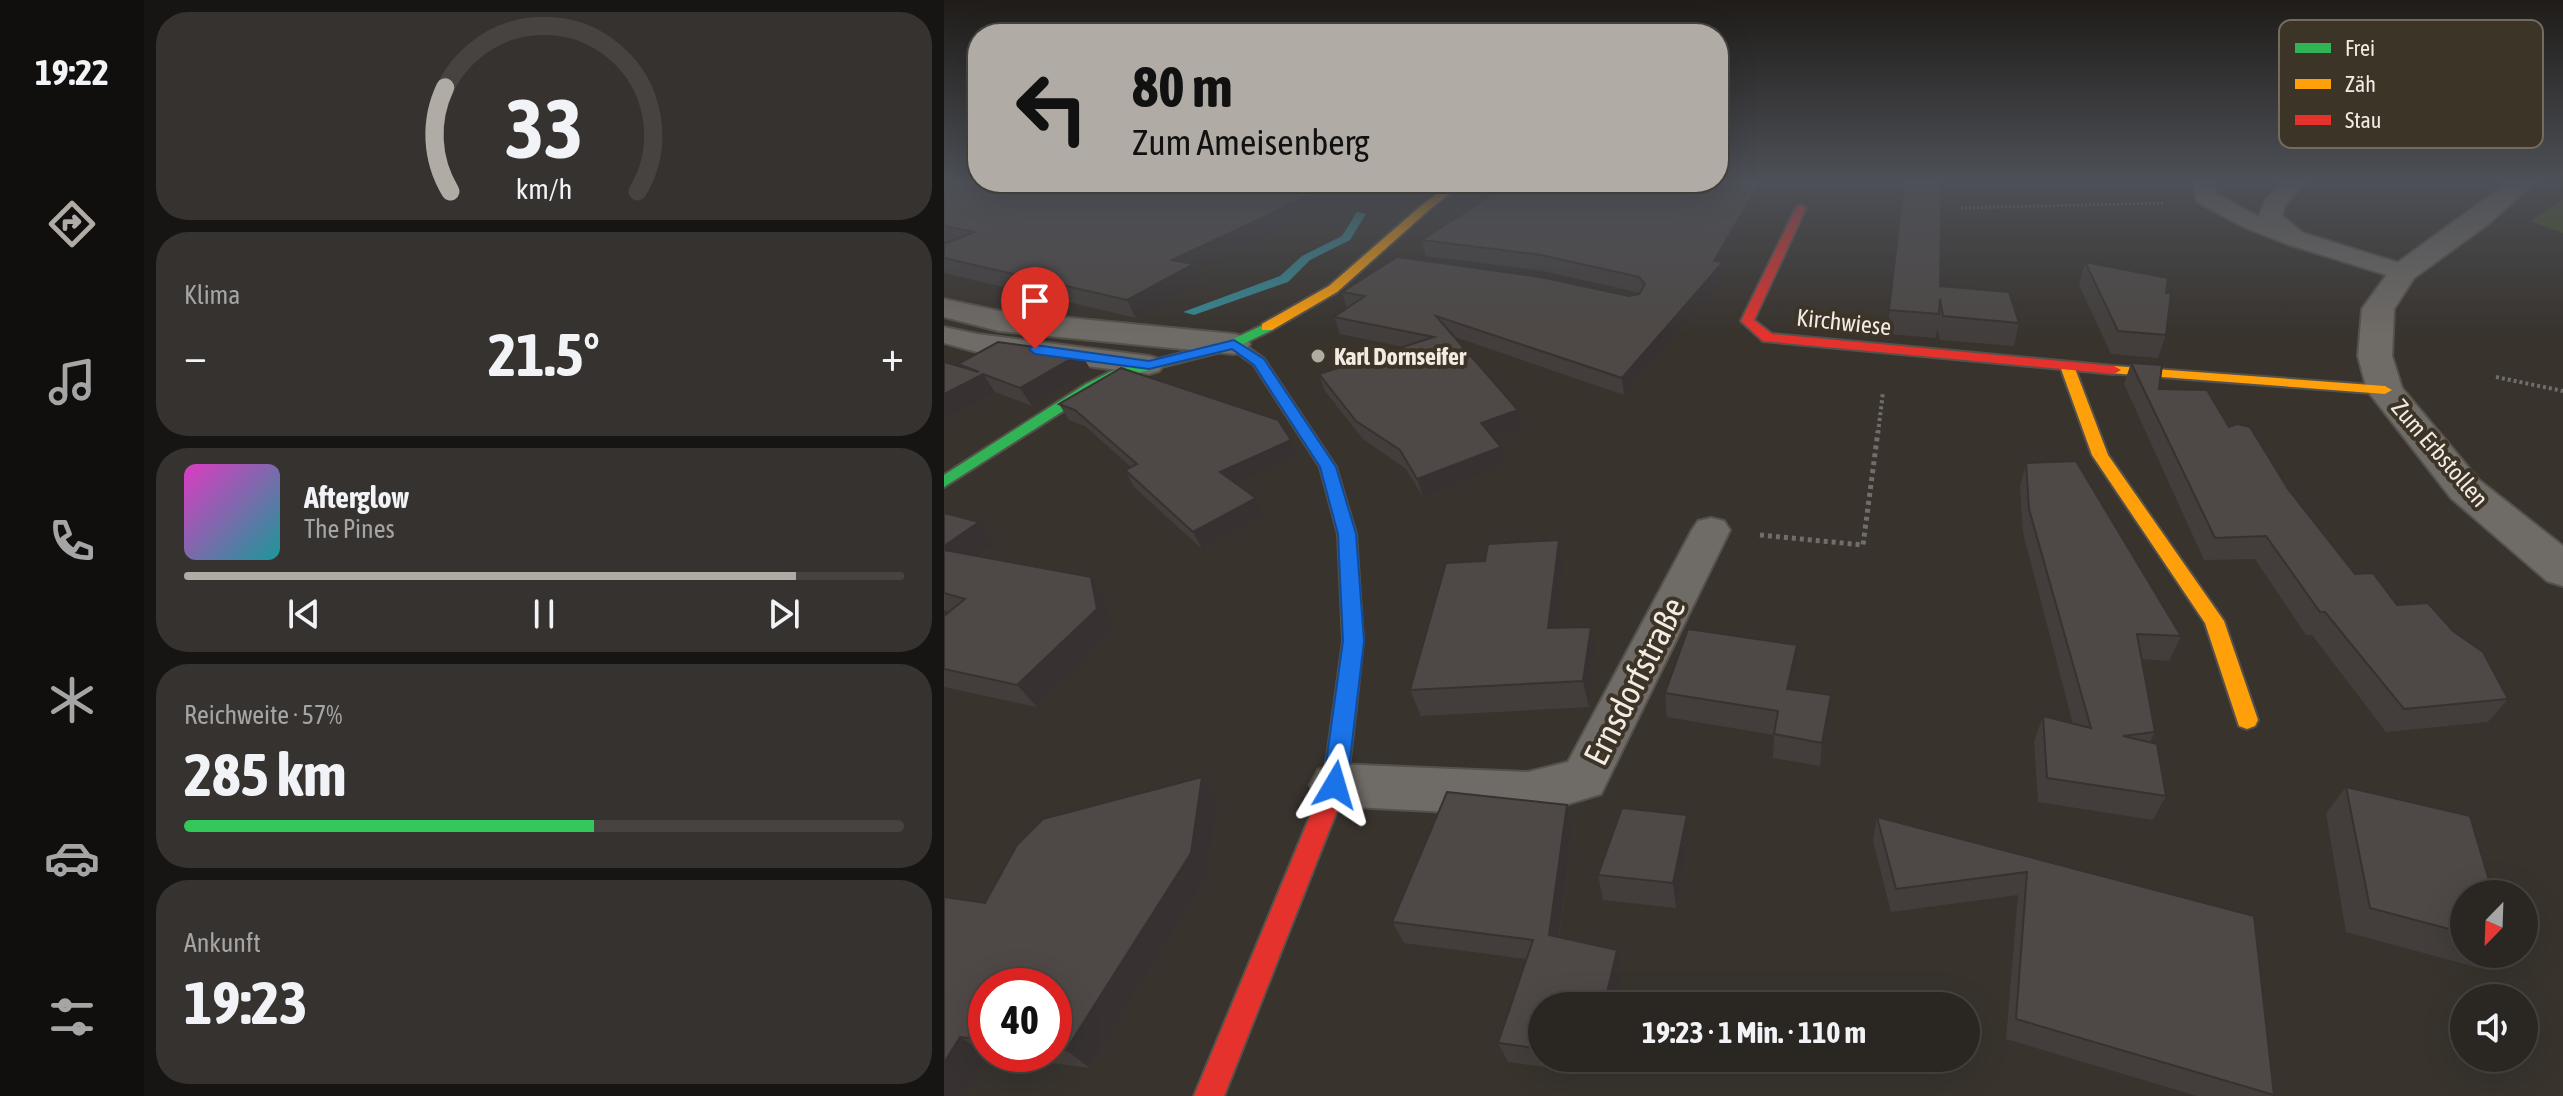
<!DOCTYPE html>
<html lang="de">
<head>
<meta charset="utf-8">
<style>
  :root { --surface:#2a2622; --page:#36322f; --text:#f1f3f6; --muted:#a5a5a5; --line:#464340; --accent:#b0aba4 }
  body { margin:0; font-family:"Asap Condensed",sans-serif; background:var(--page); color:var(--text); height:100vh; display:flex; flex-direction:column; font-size:30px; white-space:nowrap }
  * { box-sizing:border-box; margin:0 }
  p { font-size:26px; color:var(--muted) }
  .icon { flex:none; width:44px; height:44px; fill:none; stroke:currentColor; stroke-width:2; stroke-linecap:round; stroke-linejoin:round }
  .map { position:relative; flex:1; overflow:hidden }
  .panel { display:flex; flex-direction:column; gap:12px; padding:12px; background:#171513; width:800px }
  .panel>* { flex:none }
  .hud { position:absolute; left:24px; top:24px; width:760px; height:168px; border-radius:32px; box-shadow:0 8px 32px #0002,0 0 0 2px var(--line); background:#b0aba4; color:#111; overflow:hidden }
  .needle { width:52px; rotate:203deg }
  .buttons { position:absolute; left:1506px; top:880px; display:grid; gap:16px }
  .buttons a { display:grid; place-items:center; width:88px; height:88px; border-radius:50%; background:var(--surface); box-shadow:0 8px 32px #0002,0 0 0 2px var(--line); font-size:40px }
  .speed { position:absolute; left:24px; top:968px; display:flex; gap:16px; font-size:40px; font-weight:700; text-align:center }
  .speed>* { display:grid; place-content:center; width:104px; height:104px; border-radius:50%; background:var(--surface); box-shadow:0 8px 32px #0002,0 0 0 2px var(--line); line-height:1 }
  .speed .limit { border:12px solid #d22; background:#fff; color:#111 }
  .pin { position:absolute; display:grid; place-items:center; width:68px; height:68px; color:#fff; margin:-82px -34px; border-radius:50% 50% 50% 0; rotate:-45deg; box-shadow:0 0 8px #0007 }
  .pin .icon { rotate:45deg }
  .me { position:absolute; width:88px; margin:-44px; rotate:7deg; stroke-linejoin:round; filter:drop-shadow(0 0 6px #0008) }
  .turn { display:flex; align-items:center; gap:28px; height:168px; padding:0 32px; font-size:36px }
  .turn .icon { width:104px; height:104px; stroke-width:2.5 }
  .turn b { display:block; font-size:56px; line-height:68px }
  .big { font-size:60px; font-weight:700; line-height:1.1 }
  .panel .tile { flex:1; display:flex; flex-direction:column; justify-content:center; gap:12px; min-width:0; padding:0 28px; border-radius:32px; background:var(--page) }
  .panel .dial { align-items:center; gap:0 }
  .dial svg { height:208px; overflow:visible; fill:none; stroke:var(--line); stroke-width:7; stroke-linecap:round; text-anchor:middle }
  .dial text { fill:var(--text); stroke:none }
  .song { display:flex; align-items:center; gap:24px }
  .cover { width:96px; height:96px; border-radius:12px; background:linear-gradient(135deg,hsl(310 70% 55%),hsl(180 70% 35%)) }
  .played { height:8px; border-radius:4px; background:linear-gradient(90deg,var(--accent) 85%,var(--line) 85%) }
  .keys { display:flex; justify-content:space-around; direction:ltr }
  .heat { display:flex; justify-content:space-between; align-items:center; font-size:44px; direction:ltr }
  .charge { height:12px; border-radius:6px; background:linear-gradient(90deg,#34c759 57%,var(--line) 0) }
  .trip { position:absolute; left:584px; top:992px; width:452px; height:80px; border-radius:40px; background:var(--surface); box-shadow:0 8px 32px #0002,0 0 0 2px var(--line); font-weight:700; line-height:80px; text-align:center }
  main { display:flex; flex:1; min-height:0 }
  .dock { display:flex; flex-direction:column; width:144px; justify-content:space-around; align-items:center; background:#110f0e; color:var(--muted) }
  .dock .icon { width:56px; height:56px }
  .dock .selected { color:var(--accent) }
  .dock b { font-size:36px; color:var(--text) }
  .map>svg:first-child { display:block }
  .green { fill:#48531e }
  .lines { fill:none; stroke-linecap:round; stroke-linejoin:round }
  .stream { fill:#358994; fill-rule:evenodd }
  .lane-casing { stroke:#55514b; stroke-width:4 }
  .street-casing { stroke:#55514b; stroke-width:4 }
  .fast-casing { stroke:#55514b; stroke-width:4 }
  .slow-casing { stroke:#55514b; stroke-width:4 }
  .jam-casing { stroke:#55514b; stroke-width:4 }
  .path-far2 { stroke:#716e69; stroke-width:3; stroke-dasharray:2 2; stroke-linecap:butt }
  .path-far1 { stroke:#716e69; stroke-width:4; stroke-dasharray:3 3; stroke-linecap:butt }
  .path { stroke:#716e69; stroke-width:5; stroke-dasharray:4 4; stroke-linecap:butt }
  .lane { fill:#6f6b66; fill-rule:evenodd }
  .street { fill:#6f6b66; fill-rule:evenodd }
  .fast { fill:#30b455; fill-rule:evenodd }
  .slow { fill:#ff9f0a; fill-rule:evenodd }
  .jam { fill:#e5322d; fill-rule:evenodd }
  .wall { fill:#433e3c; fill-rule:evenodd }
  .shaded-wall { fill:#373231 }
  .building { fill:#4e4846; stroke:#373231; stroke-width:2 }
  .route { fill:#1a73e8; stroke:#114b97; stroke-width:2 }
  .poi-dot { fill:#b0aba4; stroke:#3d3428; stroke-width:3 }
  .labels { text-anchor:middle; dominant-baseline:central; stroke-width:8; stroke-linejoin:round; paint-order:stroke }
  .far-street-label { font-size:24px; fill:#f1ebe4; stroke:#3d3428 }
  .far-poi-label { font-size:24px; font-weight:bold; fill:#f1ebe4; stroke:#3d3428; text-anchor:start }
  .near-street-label { font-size:34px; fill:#f1ebe4; stroke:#3d3428 }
  .key { fill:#3d3428; stroke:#736b60; stroke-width:2 }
  .key-label { font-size:22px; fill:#f1ebe4 }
</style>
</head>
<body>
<main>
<nav class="dock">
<b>19:22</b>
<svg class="icon selected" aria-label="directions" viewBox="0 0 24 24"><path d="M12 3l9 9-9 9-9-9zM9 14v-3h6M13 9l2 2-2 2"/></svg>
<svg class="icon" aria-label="music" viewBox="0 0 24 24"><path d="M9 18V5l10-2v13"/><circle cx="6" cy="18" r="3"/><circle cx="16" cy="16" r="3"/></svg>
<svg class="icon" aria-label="phone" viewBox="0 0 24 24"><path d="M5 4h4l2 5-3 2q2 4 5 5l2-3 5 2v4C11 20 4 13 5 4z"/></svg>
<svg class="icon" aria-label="climate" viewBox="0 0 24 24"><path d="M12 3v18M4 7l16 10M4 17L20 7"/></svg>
<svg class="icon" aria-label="car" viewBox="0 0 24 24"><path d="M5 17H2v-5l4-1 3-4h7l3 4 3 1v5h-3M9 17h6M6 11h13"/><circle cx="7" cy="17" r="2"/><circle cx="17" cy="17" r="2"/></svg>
<svg class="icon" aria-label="filters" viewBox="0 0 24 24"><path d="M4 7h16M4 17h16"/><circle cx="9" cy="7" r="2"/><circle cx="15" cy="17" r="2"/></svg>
</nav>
<section class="panel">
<div class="tile dial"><svg viewBox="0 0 100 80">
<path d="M14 69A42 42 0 1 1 86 69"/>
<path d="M14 69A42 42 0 0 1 12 29" stroke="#b0aba4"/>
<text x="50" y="56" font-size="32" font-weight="700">33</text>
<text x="50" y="72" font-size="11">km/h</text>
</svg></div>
<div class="tile"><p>Klima</p>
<div class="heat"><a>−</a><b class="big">21.5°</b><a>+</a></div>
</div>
<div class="tile">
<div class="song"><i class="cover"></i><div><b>Afterglow</b><p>The Pines</p></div></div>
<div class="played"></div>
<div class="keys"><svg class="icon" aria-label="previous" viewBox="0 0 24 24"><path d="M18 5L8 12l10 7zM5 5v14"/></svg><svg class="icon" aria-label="pause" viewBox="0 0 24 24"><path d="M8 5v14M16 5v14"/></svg><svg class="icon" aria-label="next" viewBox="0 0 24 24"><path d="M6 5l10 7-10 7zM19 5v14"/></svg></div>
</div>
<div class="tile"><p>Reichweite · 57%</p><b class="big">285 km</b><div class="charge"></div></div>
<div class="tile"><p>Ankunft</p><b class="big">19:23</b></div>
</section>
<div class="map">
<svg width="1619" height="1096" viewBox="0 0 1619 1096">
  <rect width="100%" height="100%" fill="#38332d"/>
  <polygon class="green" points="1619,199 1619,233 1587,221"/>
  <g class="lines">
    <polygon class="stream" points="413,212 422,214 406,240 366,260 344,282 250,315 239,312 336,276 358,256 398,236"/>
    <defs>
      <g id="lane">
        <polygon points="1250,181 1270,181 1272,194 1315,217 1322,199 1341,181 1363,181 1340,206 1338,216 1359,233 1468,267 1472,272 1468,277 1459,280 1343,244 1300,227 1253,202"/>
        <polygon points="0,327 33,334 205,356 215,359 220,365 215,371 205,374 33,352 0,343"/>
        <polygon points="767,518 780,521 786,530 657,794 584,816 391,806 374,800 366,785 374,770 391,764 584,772 624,762 748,530 754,521"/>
      </g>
      <g id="street">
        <polygon points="1566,181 1593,181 1543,225 1470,278 1450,309 1448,356 1458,388 1535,480 1619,546 1619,586 1603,581 1507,498 1423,390 1414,356 1418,309 1449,266"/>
        <polygon points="0,299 55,311 290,334 302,337 306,344 302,351 290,354 55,331 0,317"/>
      </g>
      <polygon id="fast" points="323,323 328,324 328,330 299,344 320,359 392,467 412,534 419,641 412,707 409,713 401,716 393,713 390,707 399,641 394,534 376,467 310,365 288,349 178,377 152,390 0,487 0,475 142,384 168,371 285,341"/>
      <g id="slow">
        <polygon points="510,182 521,182 486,209 393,292 328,330 318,330 318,324 385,286 478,205"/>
        <polygon points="1123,362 1130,366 1164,455 1280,621 1314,720 1311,726 1303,729 1295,726 1261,623 1148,455 1116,366"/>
        <polygon points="1170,366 1441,386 1448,390 1441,394 1165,373 1163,370"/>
      </g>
      <g id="jam">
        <polygon points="857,205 862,208 810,320 828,334 1170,366 1177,370 1170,374 819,341 797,321 852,208"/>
        <polygon points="401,698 409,701 412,707 403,785 280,1096 250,1096 379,785 390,707 393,701"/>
      </g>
    </defs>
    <use href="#lane" class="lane-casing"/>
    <use href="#street" class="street-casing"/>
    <use href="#fast" class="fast-casing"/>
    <use href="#slow" class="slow-casing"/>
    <use href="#jam" class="jam-casing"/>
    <polyline class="path-far2" points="1017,208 1220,203"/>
    <g class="path-far1">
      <polyline points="1552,377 1619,391"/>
      <polyline points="934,433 939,392"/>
    </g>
    <polyline class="path" points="816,535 919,545 934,431"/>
    <use href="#lane" class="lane"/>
    <use href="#street" class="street"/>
    <use href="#fast" class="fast"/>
    <use href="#slow" class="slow"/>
    <use href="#jam" class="jam"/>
  </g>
  <g class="wall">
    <polygon points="0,181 252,270 258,282 192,318 0,273 0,244 5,242 0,241"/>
    <polygon points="774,181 825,181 779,262 779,278 680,395 511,337 574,410 578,428 549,438 561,465 479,497 462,469 419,439 381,391 375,374 459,347 396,334 390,317 403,308 398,292 685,296 695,294 696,293 599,271 482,256 478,240 644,188 649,184 625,182 774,182"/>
    <polygon points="960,181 996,286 1075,323 1070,346 996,340 993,328 992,338 943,334"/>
    <polygon points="1141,262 1222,293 1222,335 1214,358 1167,354 1135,285"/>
    <polygon points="137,353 147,371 88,406 51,392 0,419 0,362 16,367 14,364"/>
    <polygon points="1187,363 1215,389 1285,427 1344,489 1411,574 1453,605 1564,699 1544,722 1442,732 1368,635 1362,635 1311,559 1260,560 1180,384"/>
    <polygon points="115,404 354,456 293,484 312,498 320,515 258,549 190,487 181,470 187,467 141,426 125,420"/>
    <polygon points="1082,463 1237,636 1225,661 1198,659 1211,732 1206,742 1222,796 1209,820 1094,802 1090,741 1099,716 1129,724 1079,533 1076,487"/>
    <polygon points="0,513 52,545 36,557 162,600 169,632 93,707 0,687 0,616 5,612 0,610"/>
    <polygon points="615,540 620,567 613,628 652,653 645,707 477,716 466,690"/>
    <polygon points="852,669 847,689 887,695 884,719 876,766 829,758 830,735 723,717 721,693"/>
    <path d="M258,777L274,799L264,874L146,1068L44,1055L20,1096H0L41,903ZM42,986H110V1054H42Z"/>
    <polygon points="1402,787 1520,894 1520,954 1552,954 1535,968 1402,932 1382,813"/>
    <polygon points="623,805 629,828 615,937 678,971 598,1006 598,1058 657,1058 654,1074 564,1062 554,1043 582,959 460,943 448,922"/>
    <polygon points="743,815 745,841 732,908 659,900 654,875"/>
    <polygon points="933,817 1310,916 1330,1095 1329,1096 1253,1096 1062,1039 1074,895 947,912 929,841"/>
  </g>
  <g class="shaded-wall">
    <polygon points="817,181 825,181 778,264 779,262 779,278 680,395 678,378 770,261"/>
    <polygon points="394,182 432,182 252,270 258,282 192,318 183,300 228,260"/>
    <polygon points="137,353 147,371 88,406 76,388"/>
    <polygon points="39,374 51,392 0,419 0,394"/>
    <polygon points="574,410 578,428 541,441 537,423"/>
    <polygon points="347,440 354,456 284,488 276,472"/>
    <polygon points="557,447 561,465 479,497 473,479"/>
    <polygon points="312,498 320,515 258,549 249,532"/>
    <polygon points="35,522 52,545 14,572 0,555 0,546"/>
    <polygon points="615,540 620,567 610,655 604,628"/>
    <polygon points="147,577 162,600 169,632 93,707 73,685"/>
    <polygon points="647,627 652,653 645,707 639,681"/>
    <polygon points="853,645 852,669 842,713 843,689"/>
    <polygon points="887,695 884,719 876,766 878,743"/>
    <polygon points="258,777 274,799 264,874 146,1068 122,1050"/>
    <polygon points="623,805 629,828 612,956 605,935"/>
    <polygon points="743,815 745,841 732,908 729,883"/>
    <polygon points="673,950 678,971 670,1006 660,1006"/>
    <polygon points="16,1037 44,1055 20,1096 0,1096 0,1063"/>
    <polygon points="648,1058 657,1058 654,1074"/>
  </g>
  <g class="building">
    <polygon points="0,181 34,181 34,182 394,182 228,260 250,264 183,300 0,258 0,244 30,232 0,226"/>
    <polygon points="774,181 817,181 770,261 779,262 678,378 492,316 574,410 537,423 557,447 473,479 456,450 412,421 375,374 490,337 390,317 421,296 398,292 453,257 596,277 685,296 695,294 701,284 695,277 597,255 478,240 567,182 611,182 644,188 654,182 774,182"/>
    <polygon points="960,181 998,181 996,286 1065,292 1075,323 999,316 996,299 995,314 945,310"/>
    <polygon points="1141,262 1224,278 1222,293 1227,293 1222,335 1174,331"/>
    <polygon points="54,342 137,353 76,388 39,374 0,394 0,362 35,372 14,364"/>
    <polygon points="1187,363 1218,365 1215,389 1263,390 1285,427 1293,424 1306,427 1344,489 1411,574 1429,573 1453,605 1484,603 1509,631 1539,652 1564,699 1460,709 1381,612 1376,612 1322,536 1271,538"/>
    <polygon points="177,368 334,420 347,440 276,472 312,498 249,532 181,470 193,464 131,410 115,404"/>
    <polygon points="1132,461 1237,636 1193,634 1211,732 1179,736 1213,744 1222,796 1103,778 1099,716 1147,728 1085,509 1082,463"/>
    <polygon points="0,513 35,522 0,546"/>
    <polygon points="615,540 604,628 647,627 639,681 466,690 502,563 541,561 544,544"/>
    <polygon points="0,550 147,577 153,609 73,685 0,669 0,616 21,599 0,593"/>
    <polygon points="744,629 853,645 843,689 887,695 878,743 830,734 834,711 721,693"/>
    <polygon points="258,777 247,853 122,1050 110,1048 110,986 42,986 42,1040 16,1037 0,1063 0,897 41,903 73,845 99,819"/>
    <polygon points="1402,787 1526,816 1549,894 1520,894 1520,933 1426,908"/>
    <polygon points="503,792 623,805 605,935 673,950 660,1006 598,1006 598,1049 554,1043 589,940 448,922"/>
    <polygon points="678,808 743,815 729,883 654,875"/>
    <polygon points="933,817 1310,916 1330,1095 1072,1019 1083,872 952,889"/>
  </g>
  <linearGradient id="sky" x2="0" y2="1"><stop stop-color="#1f1c19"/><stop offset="0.54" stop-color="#4d5057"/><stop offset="1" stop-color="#4d5057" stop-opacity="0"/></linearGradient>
  <rect width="1619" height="334" fill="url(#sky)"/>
  <polygon class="route" points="290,340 320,359 392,467 412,534 420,641 403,785 400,792 391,795 383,792 379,785 399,641 394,534 376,467 310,365 288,349 205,369 91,354 85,349 91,345 205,361"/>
  <circle class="poi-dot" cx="374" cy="356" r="8"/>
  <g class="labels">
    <g class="far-street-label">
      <text transform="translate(900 322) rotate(6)">Kirchwiese</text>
      <text transform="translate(1496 453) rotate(49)">Zum Erbstollen</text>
    </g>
    <g class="far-poi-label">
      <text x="390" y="356">Karl Dornseifer</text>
    </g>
    <g class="near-street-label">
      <text transform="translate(690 681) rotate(-63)">Ernsdorfstraße</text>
    </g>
  </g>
  <rect x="1335" y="20" width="264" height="128" rx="12" class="key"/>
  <rect x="1351" y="43" width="36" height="10" fill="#30b455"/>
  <rect x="1351" y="79" width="36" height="10" fill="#ff9f0a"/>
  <rect x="1351" y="115" width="36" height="10" fill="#e5322d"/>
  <g class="key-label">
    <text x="1401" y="56">Frei</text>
    <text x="1401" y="92">Zäh</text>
    <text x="1401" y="128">Stau</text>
  </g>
</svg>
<div class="buttons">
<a><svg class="needle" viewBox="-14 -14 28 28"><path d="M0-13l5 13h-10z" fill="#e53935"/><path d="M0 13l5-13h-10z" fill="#a5a5a5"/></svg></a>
<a><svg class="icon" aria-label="sound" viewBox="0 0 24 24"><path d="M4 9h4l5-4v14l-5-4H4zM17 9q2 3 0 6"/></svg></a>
</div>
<div class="speed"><div class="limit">40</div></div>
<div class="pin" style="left:91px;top:349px;background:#d93025"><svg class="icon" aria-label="arrive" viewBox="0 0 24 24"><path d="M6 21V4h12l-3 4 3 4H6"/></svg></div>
<svg class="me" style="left:391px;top:785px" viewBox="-20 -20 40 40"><path d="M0-17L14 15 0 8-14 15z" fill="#1a73e8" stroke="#fff" stroke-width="4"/></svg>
<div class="trip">19:23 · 1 Min. · 110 m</div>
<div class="hud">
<div class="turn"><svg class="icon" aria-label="left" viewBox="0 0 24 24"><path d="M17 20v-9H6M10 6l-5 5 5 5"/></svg><div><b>80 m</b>Zum Ameisenberg</div></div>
</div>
</div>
</main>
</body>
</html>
